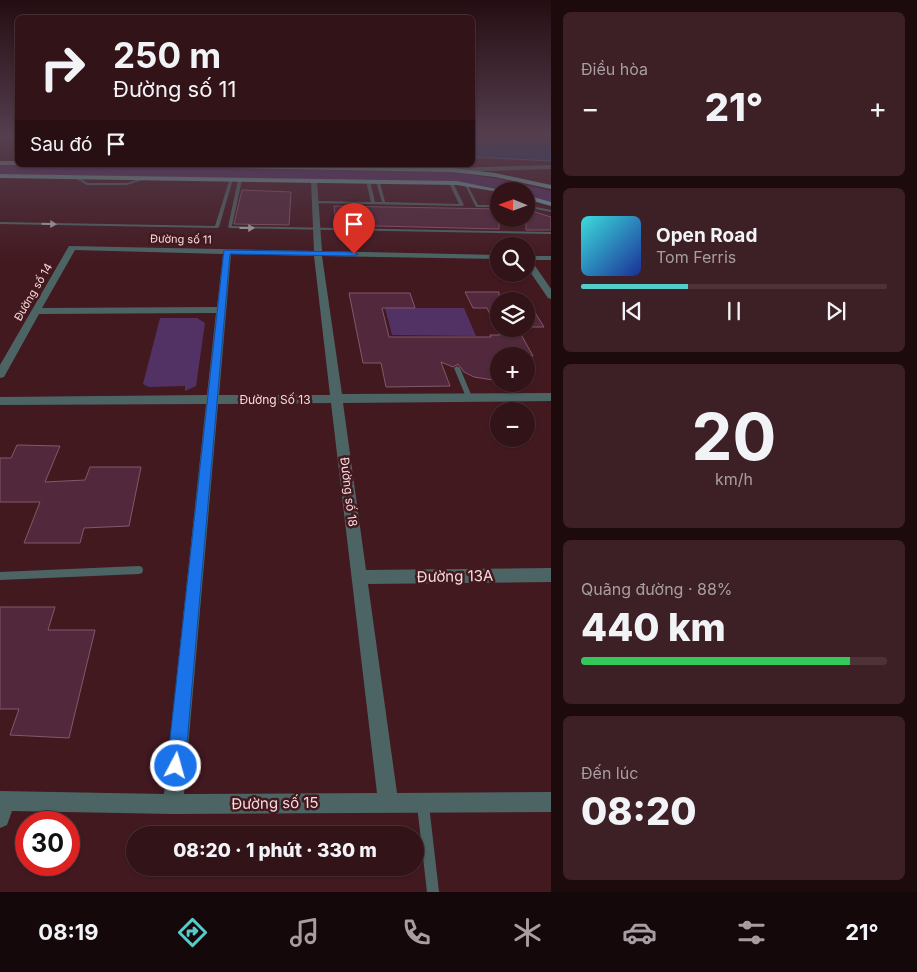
<!DOCTYPE html>
<html lang="vi">
<head>
<meta charset="utf-8">
<style>
  :root { --surface:#321318; --page:#3d2025; --text:#f1f3f6; --muted:#a89ea2; --line:#4d3237; --accent:#53cdc9 }
  body { margin:0; font-family:Inter,sans-serif; background:var(--page); color:var(--text); height:100vh; display:flex; flex-direction:column; font-size:19px; white-space:nowrap }
  * { box-sizing:border-box; margin:0 }
  p { font-size:16px; color:var(--muted) }
  .icon { flex:none; width:28px; height:28px; fill:none; stroke:currentColor; stroke-width:2; stroke-linecap:round; stroke-linejoin:round }
  .map { position:relative; flex:1; overflow:hidden }
  .drawer { display:flex; flex-direction:column; gap:12px; padding:12px; background:#1c0a0d; width:366px }
  .drawer>* { flex:none }
  .hud { position:absolute; left:15px; top:15px; width:460px; height:152px; border-radius:8px; box-shadow:0 1px 4px #0004,0 0 0 1px var(--line); background:#321318; color:var(--text); overflow:hidden }
  .needle { width:32px; rotate:271deg }
  .controls { position:absolute; left:490px; top:182px; display:grid; gap:10px }
  .controls a { display:grid; place-items:center; width:45px; height:45px; border-radius:50%; background:var(--surface); box-shadow:0 1px 4px #0004,0 0 0 1px var(--line); font-size:25px }
  .speed { position:absolute; left:15px; top:811px; display:flex; gap:10px; font-size:25px; font-weight:700; text-align:center }
  .speed>* { display:grid; place-content:center; width:65px; height:65px; border-radius:50%; background:var(--surface); box-shadow:0 1px 4px #0004,0 0 0 1px var(--line); line-height:1 }
  .speed .limit { border:8px solid #d22; background:#fff; color:#111 }
  .pin { position:absolute; display:grid; place-items:center; width:42px; height:42px; color:#fff; margin:-51px -21px; border-radius:50% 50% 50% 0; rotate:-45deg; box-shadow:0 0 5px #0007 }
  .pin .icon { rotate:45deg }
  .me { position:absolute; width:55px; margin:-28px; rotate:6deg; stroke-linejoin:round; filter:drop-shadow(0 0 4px #0008) }
  .turn { display:flex; align-items:center; gap:18px; height:105px; padding:0 15px; font-size:22px }
  .turn .icon { width:65px; height:65px; stroke-width:2.5 }
  .turn b { display:block; font-size:35px; line-height:42px }
  .then { display:flex; align-items:center; height:48px; padding:0 15px; background:#0003; gap:10px; font-size:19px }
  .big { font-size:38px; font-weight:800; line-height:1.1 }
  .drawer .card { flex:1; display:flex; flex-direction:column; justify-content:center; gap:8px; min-width:0; padding:0 18px; border-radius:8px; background:var(--page) }
  .drawer .dial { align-items:center; gap:0 }
  .dial b { font-size:65px; line-height:1 }
  .song { display:flex; align-items:center; gap:15px }
  .cover { width:60px; height:60px; border-radius:8px; background:linear-gradient(135deg,hsl(180 70% 55%),hsl(230 70% 35%)) }
  .played { height:5px; border-radius:2px; background:linear-gradient(90deg,var(--accent) 35%,var(--line) 35%) }
  .keys { display:flex; justify-content:space-around; direction:ltr }
  .heat { display:flex; justify-content:space-between; align-items:center; font-size:28px; direction:ltr }
  .charge { height:8px; border-radius:4px; background:linear-gradient(90deg,#34c759 88%,var(--line) 0) }
  .trip { position:absolute; left:126px; top:826px; width:298px; height:50px; border-radius:25px; background:var(--surface); box-shadow:0 1px 4px #0004,0 0 0 1px var(--line); font-weight:800; line-height:50px; text-align:center }
  .tabs { display:flex; height:80px; justify-content:space-around; align-items:center; background:#14080a; color:var(--muted) }
  .tabs .icon { width:35px; height:35px }
  .tabs .current { color:var(--accent) }
  .tabs b { font-size:22px; color:var(--text) }
  main { display:flex; flex:1; min-height:0 }
  .map>svg:first-child { display:block }
  .green { fill:#523164 }
  .water { fill:#0a4275; stroke:#517094 }
  .building { fill:#52293c; stroke:#84576a }
  .lines { fill:none; stroke-linecap:round; stroke-linejoin:round }
  .service { fill:#4c6564; fill-rule:evenodd }
  .minor { fill:#4c6564; fill-rule:evenodd }
  .primary { fill:#6ca19e; fill-rule:evenodd }
  .oneway { fill:#aba6a7 }
  .route { fill:#1a73e8; stroke:#114b97 }
  .labels { text-anchor:middle; dominant-baseline:central; stroke-width:5; stroke-linejoin:round; paint-order:stroke }
  .far-street-label { font-size:11px; fill:#f8dbdd; stroke:#431920 }
  .street-label { font-size:12px; fill:#f8dbdd; stroke:#431920 }
  .near-street-label { font-size:15px; fill:#f8dbdd; stroke:#431920 }
</style>
</head>
<body>
<main>
<div class="map">
<svg width="551" height="892" viewBox="0 0 551 892">
  <rect width="100%" height="100%" fill="#431920"/>
  <g class="green">
    <polygon points="0,164 452,172 499,179 551,191 551,203 526,195 526,191 512,191 453,182 0,174"/>
    <polygon points="385,308 464,308 476,336 392,335"/>
    <polygon points="160,318 197,318 205,323 196,386 185,391 185,386 149,387 143,384"/>
  </g>
  <polygon class="water" points="473,136 551,136 551,161 473,157"/>
  <g class="building">
    <polygon points="242,190 291,192 289,225 234,224"/>
    <polygon points="334,206 499,209 499,229 336,225"/>
    <polygon points="526,209 551,217 551,230 526,230"/>
    <polygon points="465,292 499,292 499,329 518,329 533,356 499,356 499,381 474,377 464,372 458,364 453,367 441,362 450,386 386,387 381,363 363,363 349,293 410,293 415,308 382,308 389,337 491,337 490,335 500,335 487,308 473,308"/>
    <polygon points="526,298 544,327 526,327"/>
    <polygon points="17,445 60,446 45,482 85,480 90,467 141,467 129,526 84,528 80,543 24,543 40,502 0,502 0,458 11,458"/>
    <polygon points="0,607 55,607 48,630 95,630 69,738 10,735 19,709 0,709"/>
  </g>
  <g class="lines">
    <g class="service">
      <polygon points="76,176 88,183 127,183 146,177 148,178 127,185 87,185 75,178 74,177"/>
      <polygon points="230,178 233,179 219,227 217,228 0,224 0,222 215,226"/>
      <polygon points="240,179 242,180 232,226 551,232 551,234 230,228 228,227 238,180"/>
      <polygon points="368,180 370,181 375,202 382,202 376,182 378,181 380,182 385,202 459,204 449,183 451,182 453,183 464,205 462,206 315,203 313,202 315,201 371,202 366,181"/>
      <polygon points="464,183 467,184 478,205 499,205 499,207 476,207"/>
      <polygon points="526,205 551,210 551,212 526,207"/>
      <polygon points="457,366 460,368 472,397 471,399 469,399 466,397 454,368"/>
      <polygon points="139,566 142,567 143,570 142,573 139,574 0,580 0,572"/>
      <polygon points="423,799 427,801 429,805 439,892 427,892 417,805 419,801"/>
    </g>
    <g class="minor">
      <rect x="0" y="136" width="18" height="4"/>
      <polygon points="551,165 551,169 452,172 449,170 452,168"/>
      <path d="M314,179L317,181L322,251L499,255V259L322,256L342,394L551,393V401L343,403L366,570L551,568V582L368,584L397,793L551,792V812L173,814L12,811L7,825L0,828V791L164,794L206,404L0,405V397L207,395L216,313L39,314L4,377L0,378V365L69,246L314,251L311,181ZM75,250L223,254L217,307L42,308ZM231,254L314,256L330,395H219ZM331,403L377,793L184,794L218,404Z"/>
      <polygon points="526,256 551,256 551,260 531,260 551,289 551,299 548,298 526,266"/>
    </g>
    <g class="primary">
      <rect x="0" y="161" width="18" height="4"/>
      <polygon points="165,165 452,168 495,173 551,185 551,189 495,177 452,172 168,167"/>
      <polygon points="0,174 457,181 506,191 499,192 457,185 0,178"/>
      <polygon points="526,195 551,202 551,206 526,199"/>
    </g>
  </g>
  <defs><path id="oneway-solid" d="M-6-.8H1V-3.2L6.5 0L1 3.2V.8H-6Z" transform="scale(1.25)"/></defs>
  <g class="oneway">
    <use href="#oneway-solid" transform="translate(49 224) rotate(1)"/>
    <use href="#oneway-solid" transform="translate(247 228)"/>
  </g>
  <linearGradient id="sky" x2="0" y2="1"><stop stop-color="#250e12"/><stop offset="0.52" stop-color="#553e4e"/><stop offset="1" stop-color="#553e4e" stop-opacity="0"/></linearGradient>
  <rect width="551" height="261" fill="url(#sky)"/>
  <polygon class="route" points="224,250 354,252 358,254 354,256 230,254 185,766 183,772 176,775 170,772 167,766"/>
  <g class="labels">
    <g class="far-street-label">
      <text transform="translate(181 239) rotate(1)">Đường số 11</text>
      <text transform="translate(33 292) rotate(-60)">Đường số 14</text>
    </g>
    <g class="street-label">
      <text x="275" y="399">Đường Số 13</text>
      <text transform="translate(349 492) rotate(83)">Đường số 18</text>
    </g>
    <g class="near-street-label">
      <text transform="translate(455 576) rotate(-1)">Đường 13A</text>
      <text transform="translate(275 803) rotate(-1)">Đường số 15</text>
    </g>
  </g>
</svg>
<div class="controls">
<a><svg class="needle" viewBox="-14 -14 28 28"><path d="M0-13l5 13h-10z" fill="#e53935"/><path d="M0 13l5-13h-10z" fill="#a89ea2"/></svg></a>
<a><svg class="icon" aria-label="search" viewBox="0 0 24 24"><circle cx="10" cy="10" r="6"/><path d="M15 15l6 6"/></svg></a>
<a><svg class="icon" aria-label="layers" viewBox="0 0 24 24"><path d="M12 4l9 5-9 5-9-5zM3 14l9 5 9-5"/></svg></a>
<a>+</a>
<a>−</a>
</div>
<div class="speed"><div class="limit">30</div></div>
<div class="pin" style="left:354px;top:254px;background:#d93025"><svg class="icon" aria-label="arrive" viewBox="0 0 24 24"><path d="M6 21V4h12l-3 4 3 4H6"/></svg></div>
<svg class="me" style="left:176px;top:766px" viewBox="-20 -20 40 40"><circle r="17" fill="#1a73e8" stroke="#fff" stroke-width="3"/><path d="M0-11L8 9 0 5-8 9z" fill="#fff"/></svg>
<div class="trip">08:20 · 1 phút · 330 m</div>
<div class="hud">
<div class="turn"><svg class="icon" aria-label="right" viewBox="0 0 24 24"><path d="M7 20v-9h11M14 6l5 5-5 5"/></svg><div><b>250 m</b>Đường số 11</div></div>
<div class="then">Sau đó<svg class="icon" aria-label="arrive" viewBox="0 0 24 24"><path d="M6 21V4h12l-3 4 3 4H6"/></svg></div>
</div>
</div>
<section class="drawer">
<div class="card"><p>Điều hòa</p>
<div class="heat"><a>−</a><b class="big">21°</b><a>+</a></div>
</div>
<div class="card">
<div class="song"><i class="cover"></i><div><b>Open Road</b><p>Tom Ferris</p></div></div>
<div class="played"></div>
<div class="keys"><svg class="icon" aria-label="previous" viewBox="0 0 24 24"><path d="M18 5L8 12l10 7zM5 5v14"/></svg><svg class="icon" aria-label="pause" viewBox="0 0 24 24"><path d="M8 5v14M16 5v14"/></svg><svg class="icon" aria-label="next" viewBox="0 0 24 24"><path d="M6 5l10 7-10 7zM19 5v14"/></svg></div>
</div>
<div class="card dial"><b>20</b><p>km/h</p></div>
<div class="card"><p>Quãng đường · 88%</p><b class="big">440 km</b><div class="charge"></div></div>
<div class="card"><p>Đến lúc</p><b class="big">08:20</b></div>
</section>
</main>
<nav class="tabs">
<b>08:19</b>
<svg class="icon current" aria-label="directions" viewBox="0 0 24 24"><path d="M12 3l9 9-9 9-9-9zM9 14v-3h6M13 9l2 2-2 2"/></svg>
<svg class="icon" aria-label="music" viewBox="0 0 24 24"><path d="M9 18V5l10-2v13"/><circle cx="6" cy="18" r="3"/><circle cx="16" cy="16" r="3"/></svg>
<svg class="icon" aria-label="phone" viewBox="0 0 24 24"><path d="M5 4h4l2 5-3 2q2 4 5 5l2-3 5 2v4C11 20 4 13 5 4z"/></svg>
<svg class="icon" aria-label="climate" viewBox="0 0 24 24"><path d="M12 3v18M4 7l16 10M4 17L20 7"/></svg>
<svg class="icon" aria-label="car" viewBox="0 0 24 24"><path d="M5 17H2v-5l4-1 3-4h7l3 4 3 1v5h-3M9 17h6M6 11h13"/><circle cx="7" cy="17" r="2"/><circle cx="17" cy="17" r="2"/></svg>
<svg class="icon" aria-label="filters" viewBox="0 0 24 24"><path d="M4 7h16M4 17h16"/><circle cx="9" cy="7" r="2"/><circle cx="15" cy="17" r="2"/></svg>
<b>21°</b>
</nav>
</body>
</html>
